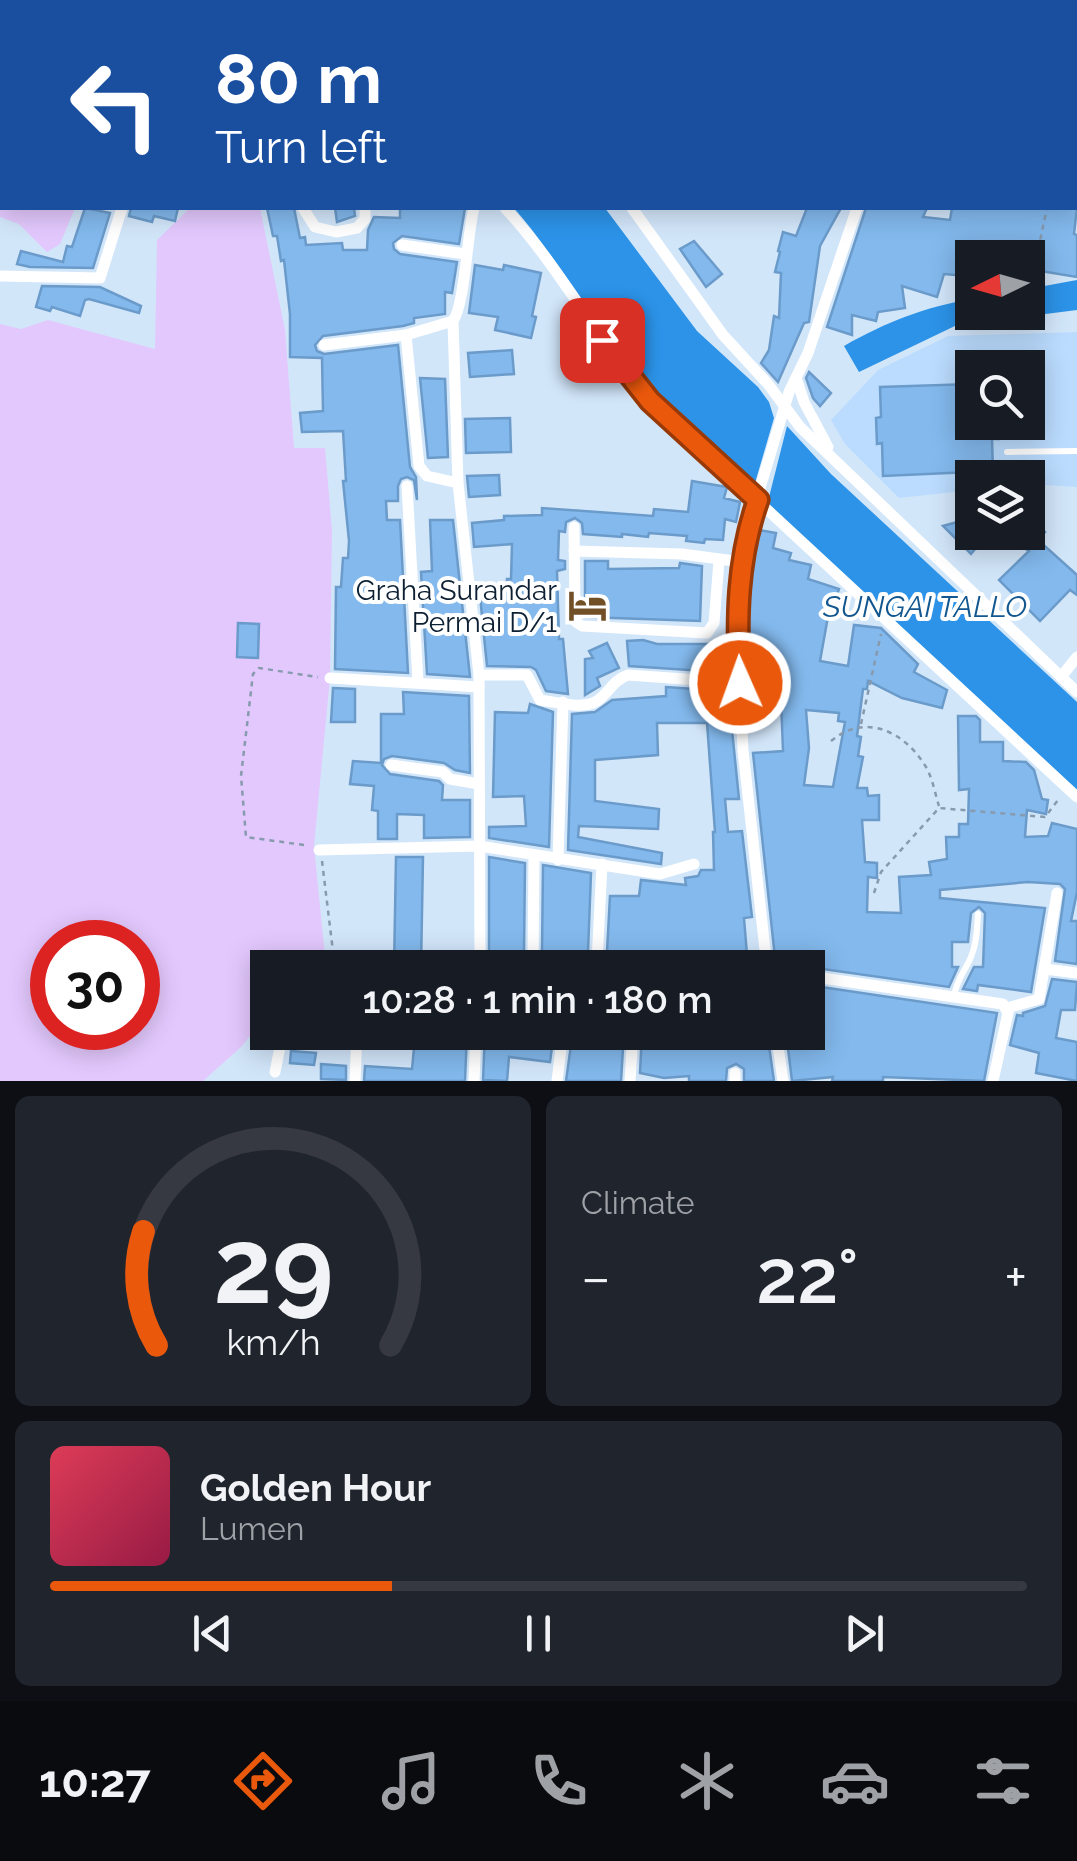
<!DOCTYPE html>
<html lang="en">
<head>
<meta charset="utf-8">
<style>
  :root { --surface:#171b24; --page:#20242c; --text:#f1f3f6; --muted:#9ea1a6; --line:#363941; --accent:#ea580c }
  body { margin:0; font-family:Raleway,sans-serif; background:var(--page); color:var(--text); height:100vh; display:flex; flex-direction:column; font-size:38px; white-space:nowrap }
  * { box-sizing:border-box; margin:0 }
  p { font-size:32px; color:var(--muted) }
  .icon { flex:none; width:55px; height:55px; fill:none; stroke:currentColor; stroke-width:2; stroke-linecap:round; stroke-linejoin:round }
  .map { position:relative; height:1081px; overflow:hidden }
  .details { display:flex; flex-direction:column; gap:15px; padding:15px; background:#0d0f14; flex:1 }
  .details>* { flex:none }
  .guide { position:absolute; left:0px; top:0px; width:1078px; height:210px; box-shadow:0 5px 25px #0003; background:#1a4fa0; color:#fff; overflow:hidden }
  .needle { width:65px; rotate:265deg }
  .tools { position:absolute; left:955px; top:240px; display:grid; gap:20px }
  .tools a { display:grid; place-items:center; width:90px; height:90px; border-radius:0px; background:var(--surface); box-shadow:0 5px 25px #0003; font-size:50px }
  .speed { position:absolute; left:30px; top:920px; display:flex; gap:20px; font-size:50px; font-weight:700; text-align:center }
  .speed>* { display:grid; place-content:center; width:130px; height:130px; border-radius:50%; background:var(--surface); box-shadow:0 5px 25px #0003; line-height:1 }
  .speed .limit { border:15px solid #d22; background:#fff; color:#111 }
  .pin { position:absolute; display:grid; place-items:center; width:85px; height:85px; color:#fff; margin:-42px; border-radius:20px; box-shadow:0 5px 15px #0006 }
  .me { position:absolute; width:110px; margin:-55px; rotate:358deg; stroke-linejoin:round; filter:drop-shadow(0 0 8px #0008) }
  .turn { display:flex; align-items:center; gap:35px; height:210px; padding:0 50px; font-size:45px }
  .turn .icon { width:130px; height:130px; stroke-width:2.5 }
  .turn b { display:block; font-size:70px; line-height:85px }
  .big { font-size:75px; font-weight:600; line-height:1.1 }
  .details .tile { flex:1; display:flex; flex-direction:column; justify-content:center; gap:15px; min-width:0; padding:0 35px; border-radius:15px; background:var(--page) }
  .details .dial { align-items:center; gap:0 }
  .dial svg { height:260px; overflow:visible; fill:none; stroke:var(--line); stroke-width:7; stroke-linecap:round; text-anchor:middle }
  .dial text { fill:var(--text); stroke:none }
  .song { display:flex; align-items:center; gap:30px }
  .cover { width:120px; height:120px; border-radius:15px; background:linear-gradient(135deg,hsl(350 70% 55%),hsl(340 70% 35%)) }
  .played { height:10px; border-radius:5px; background:linear-gradient(90deg,var(--accent) 35%,var(--line) 35%) }
  .keys { display:flex; justify-content:space-around; direction:ltr }
  .heat { display:flex; justify-content:space-between; align-items:center; font-size:55px; direction:ltr }
  .details .tiles { flex:1; display:grid; gap:15px; grid-template-columns:1fr 1fr }
  .tile:last-child { grid-column:span 2 }
  .trip { position:absolute; left:250px; top:950px; width:575px; height:100px; border-radius:0px; background:var(--surface); box-shadow:0 5px 25px #0003; font-weight:600; line-height:100px; text-align:center }
  .menu { display:flex; height:160px; justify-content:space-around; align-items:center; background:#090b0e; color:var(--muted) }
  .menu .icon { width:70px; height:70px }
  .menu .on { color:var(--accent) }
  .menu b { font-size:45px; color:var(--text) }
  .map>svg:first-child { display:block }
  .built { fill:#bbdcfe; fill-rule:evenodd }
  .green { fill:#e3c8fd; fill-rule:evenodd }
  .water { fill:#2c93e8 }
  .building { fill:#83b9ed; stroke:#6b9bca; stroke-width:2.5; fill-rule:evenodd }
  .lines { fill:none; stroke-linecap:round; stroke-linejoin:round }
  .path { stroke:#879aae; stroke-width:2.5; stroke-dasharray:5 5; stroke-linecap:butt }
  .lane { stroke:#fff; stroke-width:6 }
  .street { stroke:#fff; stroke-width:11 }
  .route-casing { stroke:#983908; stroke-width:25 }
  .route { stroke:#ea580c; stroke-width:18 }
  .labels { text-anchor:middle; dominant-baseline:central; stroke-width:8; stroke-linejoin:round; paint-order:stroke }
  .poi-label { font-size:28px; fill:#0d2033; stroke:#fff; text-anchor:end }
  .water-label { font-size:30px; font-style:italic; fill:#12578f; stroke:#fff }
</style>
</head>
<body>
<div class="map">
<svg width="1077" height="1081" viewBox="0 0 1077 1081">
  <rect width="100%" height="100%" fill="#d2e6fa"/>
  <path class="built" d="M1077,332V487L1028,484V478H972V490L899,498L845,444L831,420L878,370L948,336ZM972,368H1028V422H972Z"/>
  <g class="green">
    <polygon points="0,69 2,208 75,208 60,244 47,252 19,224 0,217"/>
    <path d="M190,208H260L285,330L294,448H325L332,530L330,678L314,846L326,967L268,968L267,1015L241,1047L203,1081H0V324L21,329L48,320L155,349L157,240ZM52,942H138V1028H52Z"/>
  </g>
  <g class="water">
    <path d="M514,208H605L697,331L758,387L769,402L774,418L753,490C700,441 650,390 606,332C574,291 548,247 514,208Z"/>
    <path d="M1077,280V310L957,325L859,372L844,346C886,322 925,307 972,299V312H1028V289Z"/>
    <polygon points="787,426 831,474 1077,702 1077,793 767,505"/>
  </g>
  <g class="building">
    <polygon points="85,208 110,213 93,268 30,267 17,264 21,251 63,262 67,246 72,247"/>
    <polygon points="131,208 178,208 175,221 154,216 152,222 129,216"/>
    <polygon points="267,208 294,208 300,238 305,237 306,245 342,243 343,250 367,250 368,230 374,217 400,218 400,208 465,208 459,244 402,236 393,243 394,249 400,254 457,262 452,293 445,292 445,314 414,318 414,323 403,326 323,336 315,345 317,351 324,354 398,345 410,467 416,477 417,500 414,480 407,477 401,479 398,486 398,501 386,501 387,520 400,520 408,673 335,669 336,587 341,587 343,558 348,558 349,541 343,481 346,481 343,431 302,432 300,413 323,411 322,358 290,357 290,314 284,260 281,261 277,236 273,236"/>
    <polygon points="335,208 354,208 355,216 337,222"/>
    <polygon points="807,208 841,208 820,246 809,322 804,323 778,382 761,363 769,350 774,316 779,318 781,273 775,272 780,252 778,251 783,232 796,236"/>
    <polygon points="866,208 927,208 923,217 950,220 952,208 1077,208 1074,234 1077,235 1077,277 1028,269 1028,258 972,258 972,264 967,264 966,276 944,274 937,297 902,286 905,308 878,312 876,321 852,315 852,335 827,327"/>
    <polygon points="694,241 722,274 706,287 680,249"/>
    <polygon points="475,265 503,270 504,265 541,273 532,316 536,317 531,338 495,330 498,317 469,313"/>
    <polygon points="42,286 100,287 141,306 139,313 89,299 85,300 80,316 52,307 50,311 36,307"/>
    <polygon points="512,350 514,374 470,377 468,353"/>
    <polygon points="809,372 831,393 820,406 813,398 806,378"/>
    <polygon points="420,378 445,379 448,457 428,458"/>
    <polygon points="972,384 972,422 998,422 999,439 992,439 993,471 883,476 882,443 877,444 876,418 881,417 880,387"/>
    <polygon points="510,418 511,452 466,453 465,419"/>
    <polygon points="499,475 500,495 469,497 467,476"/>
    <polygon points="692,481 727,487 724,498 740,502 736,522 725,519 723,540 705,539 704,543 686,541 687,536 649,533 648,537 622,534 622,537 583,534 582,523 575,518 566,522 565,532 559,531 558,560 565,561 565,569 557,571 559,639 563,639 568,694 546,691 536,670 531,667 487,666 479,586 507,584 507,579 511,579 512,544 474,547 472,523 504,520 504,516 542,515 542,508 653,516 654,509 688,512"/>
    <polygon points="972,492 972,532 989,532 971,554 943,526 961,521 957,494"/>
    <polygon points="1028,516 1045,532 1038,540 1077,575 1077,595 1070,590 1040,621 999,580 1029,551 1012,541 1020,532 1028,532"/>
    <polygon points="430,520 453,520 470,677 427,674 421,572 432,571"/>
    <path d="M759,530L776,533L773,548L791,553L789,560L811,565L808,579L839,589L827,622L820,661L848,666L854,625L881,628L918,664L914,672L947,690L942,708L902,698L868,681L867,689H863L857,736L861,737L858,756L863,757L857,788H867L868,796L879,795V820H862L865,862L877,863V878L868,877L867,912L901,913L899,877L931,875L929,862L947,859L946,837H959V824H968L969,789L959,790L958,716H976L980,720V742H1003V761L1026,762L1034,770L1042,799L1048,800L1046,814L1027,810L1025,837L1048,836L1052,823L1077,829V892L1071,921H1077V964L1055,961L1065,889L1060,884L1028,882L940,890V898L1045,908L1031,992L978,985L977,991L963,989L974,967H983L985,913L979,907L971,913L968,942H952V967H958L949,987L809,967H776L753,753L783,751L781,699L756,701L754,678H749L747,647L751,563ZM806,710L839,713L838,721L845,722L833,787L804,785L809,748Z"/>
    <polygon points="585,561 608,561 608,569 679,568 680,563 702,566 700,621 585,617"/>
    <polygon points="238,623 259,624 258,658 237,657"/>
    <polygon points="643,640 657,644 718,644 718,672 629,666 627,641"/>
    <polygon points="607,643 619,668 597,678 600,686 585,695 585,659 593,658 589,651"/>
    <polygon points="666,687 708,690 708,711 730,710 739,799 725,799 728,832 742,831 752,917 744,918 747,955 710,960 607,952 610,896 639,896 641,880 686,885 685,878 698,876 701,870 714,870 713,832 715,832 707,723 657,723 658,755 595,760 595,801 659,809 658,829 579,826 578,837 662,853 661,864 568,850 572,714 595,712 612,700 666,696"/>
    <polygon points="333,688 355,689 355,722 331,722"/>
    <polygon points="403,692 469,696 470,773 455,770 444,763 392,756 384,759 382,765 390,774 439,781 443,785 442,800 470,800 470,837 424,838 424,815 397,814 397,839 378,839 378,811 372,810 374,786 350,784 353,761 381,763 381,714 404,714"/>
    <polygon points="530,704 553,712 549,847 489,838 489,827 526,826 524,796 493,797 495,712 528,713"/>
    <polygon points="396,857 423,857 421,968 394,968"/>
    <polygon points="489,857 525,863 524,952 489,952"/>
    <polygon points="543,865 591,873 588,952 542,952"/>
    <polygon points="1052,979 1077,982 1075,1010 1061,1010 1056,1038 1077,1042 1077,1081 1036,1073 1039,1053 1010,1045 1017,1015 1023,1016 1023,1013 1045,1006"/>
    <polygon points="808,985 997,1013 984,1081 883,1077 883,1081 832,1081 833,1077 792,1081 786,1032 808,1032"/>
    <polygon points="396,1032 467,1032 465,1081 364,1081 365,1066 412,1069 414,1048 369,1045 369,1039 396,1036"/>
    <polygon points="485,1032 554,1032 550,1062 509,1057 507,1081 483,1080"/>
    <polygon points="594,1032 624,1032 621,1081 566,1081 571,1045 595,1047"/>
    <polygon points="642,1032 767,1032 774,1081 744,1081 744,1069 736,1064 727,1068 726,1081 689,1081 689,1076 664,1078 640,1073"/>
    <polygon points="291,1051 316,1053 314,1065 290,1063"/>
    <polygon points="321,1064 346,1066 346,1080 321,1079"/>
  </g>
  <g class="lines">
    <g class="path">
      <polyline points="0,48 2,51"/>
      <polyline points="1036,259 1047,208"/>
      <polyline points="861,724 881,634"/>
      <path d="M831,741C866,712 905,732 926,767C933,779 935,794 939,806"/>
      <polyline points="304,845 246,837 241,776 253,674 259,668 318,677"/>
      <polyline points="322,861 335,968"/>
      <polyline points="874,893 881,872 939,808 1045,817 1058,800"/>
    </g>
    <g class="lane">
      <polyline points="1007,452 1077,451"/>
      <polyline points="428,954 472,956 480,961"/>
      <path d="M954,996C957,979 965,971 971,957C977,943 977,928 978,914"/>
    </g>
    <g class="street">
      <polyline points="244,0 248,2"/>
      <polyline points="426,0 429,2"/>
      <polyline points="988,0 992,2"/>
      <polyline points="514,2 514,0"/>
      <polyline points="781,2 782,0"/>
      <polyline points="1075,56 1077,56"/>
      <polyline points="1075,159 1077,160"/>
      <polyline points="303,208 315,227 336,232 357,228 365,219 365,208"/>
      <path d="M474,208C467,234 465,304 453,321L458,483L479,675L480,968"/>
      <path d="M505,208C560,267 597,340 650,401L1077,797"/>
      <polyline points="632,208 723,335 768,384 800,427 1077,692"/>
      <polyline points="402,245 465,254"/>
      <polyline points="0,276 100,278 122,208"/>
      <polyline points="453,321 406,335 419,466 427,476 458,483"/>
      <polyline points="324,345 406,335"/>
      <polyline points="796,378 804,402 828,447"/>
      <polyline points="407,486 418,682"/>
      <polyline points="574,527 575,616 576,622 582,626 707,633 714,623 719,561"/>
      <polyline points="574,551 682,554 742,562"/>
      <path d="M479,675H527L540,700C556,702 583,710 597,701C609,693 613,680 628,675L740,683"/>
      <polyline points="1061,677 1077,657"/>
      <polyline points="330,678 479,687"/>
      <polyline points="391,765 443,772 450,779 479,784"/>
      <polyline points="319,850 479,846 660,874 694,864"/>
      <polyline points="558,860 563,702"/>
      <polyline points="480,961 637,962 706,968"/>
      <polyline points="533,962 534,856"/>
      <polyline points="597,962 602,864"/>
      <polyline points="714,968 767,963"/>
      <polyline points="767,968 743,750 738,647 742,562 751,518 789,392 808,353 857,208"/>
      <polyline points="1045,969 1077,973"/>
      <polyline points="808,976 1003,1004 1008,1013 993,1081"/>
      <polyline points="1007,1008 1039,999 1057,893"/>
      <polyline points="776,1032 783,1081"/>
      <polyline points="275,1072 283,1032"/>
      <polyline points="735,1073 735,1081"/>
      <polyline points="355,1081 357,1032"/>
      <polyline points="474,1081 476,1032"/>
      <polyline points="557,1081 563,1032"/>
      <polyline points="630,1081 633,1032"/>
    </g>
  </g>
  <g class="lines">
    <defs>
      <path id="route" d="M602,340L650,401L758,500C737,559 736,621 740,683"/>
    </defs>
    <use href="#route" class="route-casing"/>
    <use href="#route" class="route"/>
  </g>
  <defs>
    <symbol id="hotel-bare" viewBox="-9 -9 18 18"><path d="M-6-4.5h1.5V1H6V5H4.5V3h-9V5H-6ZM-4 0a1.8 1.8 0 1 1 3.6 0ZM.5 0V-2.5h3Q6-2.5 6 0Z" fill="#714f27" stroke="#fff" stroke-width="2.5" paint-order="stroke"/></symbol>
  </defs>
  <g fill-rule="evenodd">
    <use href="#hotel-bare" x="560" y="578" width="55" height="55"/>
  </g>
  <g class="labels">
    <g class="poi-label">
      <text x="557" y="590">Graha Surandar<tspan x="557" dy="32">Permai D/1</tspan></text>
    </g>
    <g class="water-label">
      <text x="925" y="606">SUNGAI TALLO</text>
    </g>
  </g>
</svg>
<div class="tools">
<a><svg class="needle" viewBox="-14 -14 28 28"><path d="M0-13l5 13h-10z" fill="#e53935"/><path d="M0 13l5-13h-10z" fill="#9ea1a6"/></svg></a>
<a><svg class="icon" aria-label="search" viewBox="0 0 24 24"><circle cx="10" cy="10" r="6"/><path d="M15 15l6 6"/></svg></a>
<a><svg class="icon" aria-label="layers" viewBox="0 0 24 24"><path d="M12 4l9 5-9 5-9-5zM3 14l9 5 9-5"/></svg></a>
</div>
<div class="speed"><div class="limit">30</div></div>
<div class="pin" style="left:602px;top:340px;background:#d93025"><svg class="icon" aria-label="arrive" viewBox="0 0 24 24"><path d="M6 21V4h12l-3 4 3 4H6"/></svg></div>
<svg class="me" style="left:740px;top:683px" viewBox="-20 -20 40 40"><circle r="17" fill="#ea580c" stroke="#fff" stroke-width="3"/><path d="M0-11L8 9 0 5-8 9z" fill="#fff"/></svg>
<div class="trip">10:28 · 1 min · 180 m</div>
<div class="guide">
<div class="turn"><svg class="icon" aria-label="left" viewBox="0 0 24 24"><path d="M17 20v-9H6M10 6l-5 5 5 5"/></svg><div><b>80 m</b>Turn left</div></div>
</div>
</div>
<section class="details">
<div class="tiles">
<div class="tile dial"><svg viewBox="0 0 100 80">
<path d="M14 69A42 42 0 1 1 86 69"/>
<path d="M14 69A42 42 0 0 1 10 34" stroke="#ea580c"/>
<text x="50" y="56" font-size="32" font-weight="700">29</text>
<text x="50" y="72" font-size="11">km/h</text>
</svg></div>
<div class="tile"><p>Climate</p>
<div class="heat"><a>−</a><b class="big">22°</b><a>+</a></div>
</div>
<div class="tile">
<div class="song"><i class="cover"></i><div><b>Golden Hour</b><p>Lumen</p></div></div>
<div class="played"></div>
<div class="keys"><svg class="icon" aria-label="previous" viewBox="0 0 24 24"><path d="M18 5L8 12l10 7zM5 5v14"/></svg><svg class="icon" aria-label="pause" viewBox="0 0 24 24"><path d="M8 5v14M16 5v14"/></svg><svg class="icon" aria-label="next" viewBox="0 0 24 24"><path d="M6 5l10 7-10 7zM19 5v14"/></svg></div>
</div>
</div>
</section>
<nav class="menu">
<b>10:27</b>
<svg class="icon on" aria-label="directions" viewBox="0 0 24 24"><path d="M12 3l9 9-9 9-9-9zM9 14v-3h6M13 9l2 2-2 2"/></svg>
<svg class="icon" aria-label="music" viewBox="0 0 24 24"><path d="M9 18V5l10-2v13"/><circle cx="6" cy="18" r="3"/><circle cx="16" cy="16" r="3"/></svg>
<svg class="icon" aria-label="phone" viewBox="0 0 24 24"><path d="M5 4h4l2 5-3 2q2 4 5 5l2-3 5 2v4C11 20 4 13 5 4z"/></svg>
<svg class="icon" aria-label="climate" viewBox="0 0 24 24"><path d="M12 3v18M4 7l16 10M4 17L20 7"/></svg>
<svg class="icon" aria-label="car" viewBox="0 0 24 24"><path d="M5 17H2v-5l4-1 3-4h7l3 4 3 1v5h-3M9 17h6M6 11h13"/><circle cx="7" cy="17" r="2"/><circle cx="17" cy="17" r="2"/></svg>
<svg class="icon" aria-label="filters" viewBox="0 0 24 24"><path d="M4 7h16M4 17h16"/><circle cx="9" cy="7" r="2"/><circle cx="15" cy="17" r="2"/></svg>
</nav>
</body>
</html>
